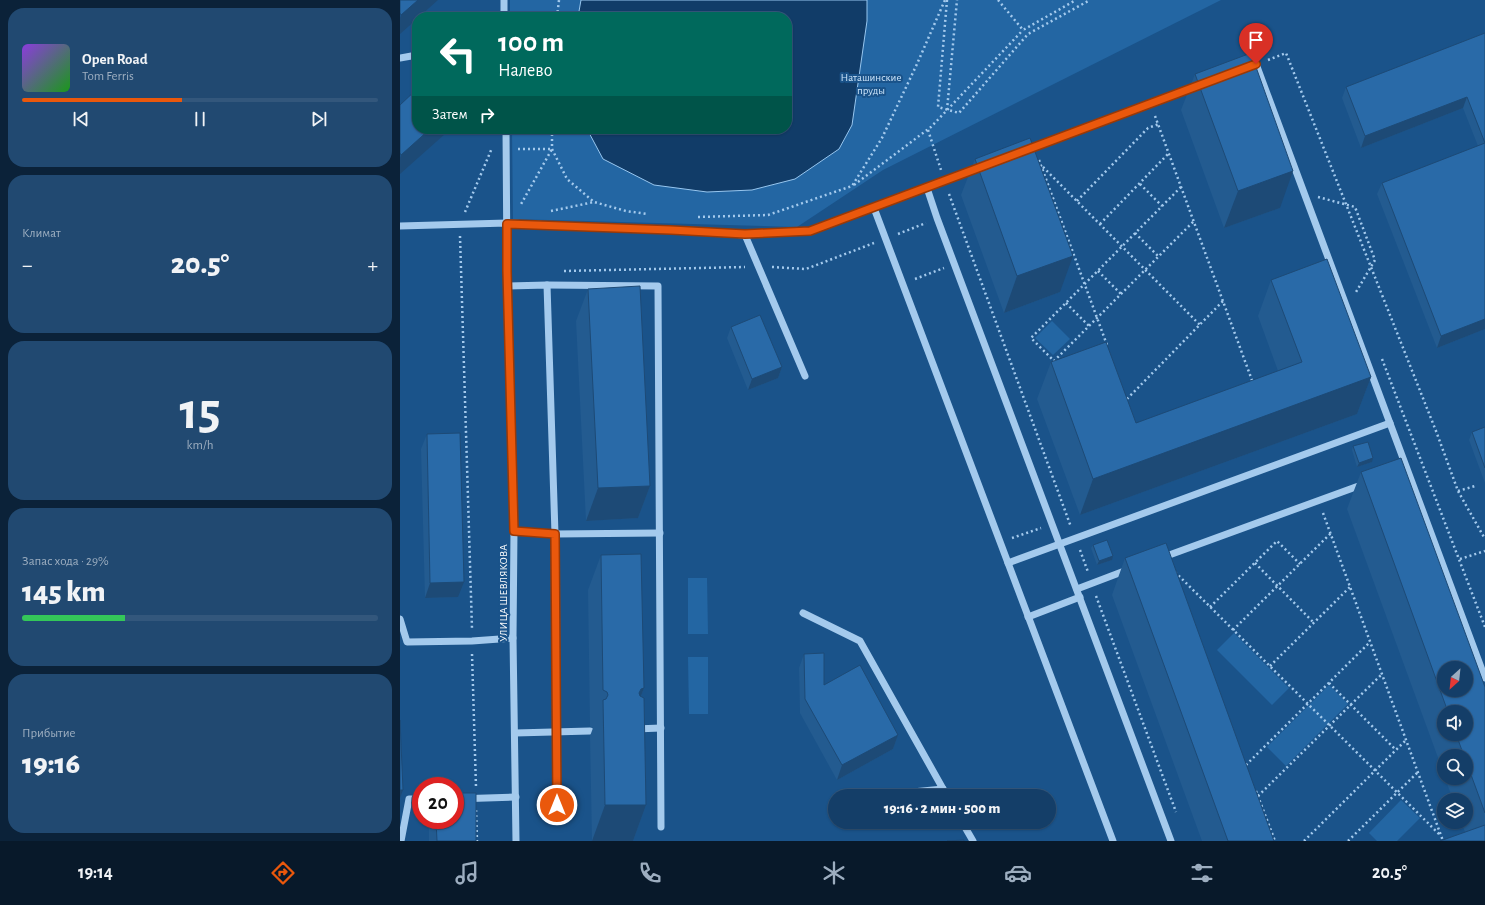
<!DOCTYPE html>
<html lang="ru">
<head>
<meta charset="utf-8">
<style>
  :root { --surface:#143e68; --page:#214971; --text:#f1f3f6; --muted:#9daec0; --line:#33577c; --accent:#ea580c }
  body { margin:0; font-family:"Alegreya Sans",sans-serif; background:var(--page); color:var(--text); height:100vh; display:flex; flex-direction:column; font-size:15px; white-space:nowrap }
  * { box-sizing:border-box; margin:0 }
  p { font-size:13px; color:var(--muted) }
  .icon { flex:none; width:22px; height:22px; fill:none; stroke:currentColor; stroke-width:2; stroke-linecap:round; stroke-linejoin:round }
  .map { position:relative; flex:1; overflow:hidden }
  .side { display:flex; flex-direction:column; gap:8px; padding:8px; background:#0b2239; width:400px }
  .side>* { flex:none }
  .top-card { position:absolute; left:12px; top:12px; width:380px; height:122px; border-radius:16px; box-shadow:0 1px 3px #0004,0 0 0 1px var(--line); background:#00695c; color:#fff; overflow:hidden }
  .needle { width:26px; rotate:207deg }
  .buttons { position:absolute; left:1037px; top:661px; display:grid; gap:8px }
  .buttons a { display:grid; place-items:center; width:36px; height:36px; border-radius:50%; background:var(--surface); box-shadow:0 1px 3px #0004,0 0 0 1px var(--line); font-size:20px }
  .speed { position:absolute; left:12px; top:777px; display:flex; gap:8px; font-size:20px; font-weight:700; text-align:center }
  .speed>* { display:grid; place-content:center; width:52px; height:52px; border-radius:50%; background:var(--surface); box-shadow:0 1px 3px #0004,0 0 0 1px var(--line); line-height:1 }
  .speed .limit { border:6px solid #d22; background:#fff; color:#111 }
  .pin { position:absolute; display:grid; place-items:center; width:34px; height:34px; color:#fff; margin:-41px -17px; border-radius:50% 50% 50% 0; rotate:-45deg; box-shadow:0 0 4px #0007 }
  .pin .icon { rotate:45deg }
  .me { position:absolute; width:44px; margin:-22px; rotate:0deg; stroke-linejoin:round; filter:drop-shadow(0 0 3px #0008) }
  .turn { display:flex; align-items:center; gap:14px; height:84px; padding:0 20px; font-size:18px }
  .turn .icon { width:52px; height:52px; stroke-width:2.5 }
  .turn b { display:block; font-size:28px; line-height:34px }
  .then { display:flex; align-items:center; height:38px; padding:0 20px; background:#0003; gap:8px; font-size:15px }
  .big { font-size:30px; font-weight:800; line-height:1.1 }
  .side .card { flex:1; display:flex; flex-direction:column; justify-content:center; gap:6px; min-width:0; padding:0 14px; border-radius:16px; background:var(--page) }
  .side .dial { align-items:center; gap:0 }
  .dial b { font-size:52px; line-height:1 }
  .song { display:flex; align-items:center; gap:12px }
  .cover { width:48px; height:48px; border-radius:6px; background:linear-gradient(135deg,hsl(270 70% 55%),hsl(120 70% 35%)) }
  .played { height:4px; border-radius:2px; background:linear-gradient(90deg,var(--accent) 45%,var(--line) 45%) }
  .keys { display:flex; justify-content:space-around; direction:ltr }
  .heat { display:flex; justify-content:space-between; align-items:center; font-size:22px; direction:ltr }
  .charge { height:6px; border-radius:3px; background:linear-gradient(90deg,#34c759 29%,var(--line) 0) }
  .trip { position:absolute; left:428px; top:789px; width:228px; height:40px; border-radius:20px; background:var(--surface); box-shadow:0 1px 3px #0004,0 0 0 1px var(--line); font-weight:800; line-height:40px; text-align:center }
  .dock { display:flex; height:64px; justify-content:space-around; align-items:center; background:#08192a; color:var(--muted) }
  .dock .icon { width:28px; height:28px }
  .dock .on { color:var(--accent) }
  .dock b { font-size:18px; color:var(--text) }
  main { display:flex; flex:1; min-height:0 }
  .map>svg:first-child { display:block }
  .green { fill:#2366a3 }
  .water { fill:#113c68; stroke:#97c6ef }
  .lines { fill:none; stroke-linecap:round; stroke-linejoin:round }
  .path { stroke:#a4caed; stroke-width:2.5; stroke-dasharray:2 3; stroke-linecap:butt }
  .minor { stroke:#a4caed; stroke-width:7 }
  .wall { fill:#235b90; fill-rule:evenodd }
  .shaded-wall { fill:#1d4a76 }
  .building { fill:#296aa8; stroke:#1d4a76; fill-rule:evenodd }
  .route-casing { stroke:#983908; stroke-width:10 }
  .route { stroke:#ea580c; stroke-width:7 }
  .labels { text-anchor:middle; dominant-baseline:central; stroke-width:4; stroke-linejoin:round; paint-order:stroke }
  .park-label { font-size:11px; fill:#cae3f9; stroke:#1a538a }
  .street-label { font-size:11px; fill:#fff; stroke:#1a538a }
</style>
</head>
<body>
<main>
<section class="side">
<div class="card">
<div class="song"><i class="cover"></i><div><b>Open Road</b><p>Tom Ferris</p></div></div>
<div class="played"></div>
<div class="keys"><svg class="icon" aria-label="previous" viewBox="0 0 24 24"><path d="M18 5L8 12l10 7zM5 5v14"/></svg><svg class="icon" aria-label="pause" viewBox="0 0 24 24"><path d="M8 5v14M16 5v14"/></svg><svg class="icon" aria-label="next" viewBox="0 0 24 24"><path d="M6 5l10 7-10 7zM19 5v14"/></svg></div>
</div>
<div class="card"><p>Климат</p>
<div class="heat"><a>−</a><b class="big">20.5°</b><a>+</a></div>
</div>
<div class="card dial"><b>15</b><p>km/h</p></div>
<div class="card"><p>Запас хода · 29%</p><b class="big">145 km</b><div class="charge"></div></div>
<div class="card"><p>Прибытие</p><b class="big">19:16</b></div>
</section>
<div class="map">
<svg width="1085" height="841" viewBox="0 0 1085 841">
  <rect width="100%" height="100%" fill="#1a538a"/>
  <g class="green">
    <polygon points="110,0 821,0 483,170 397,227 113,219 112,129 387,129 387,17 110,17"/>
    <polygon points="652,321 670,339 653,355 635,338"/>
    <polygon points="288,578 307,578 308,634 288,634"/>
    <polygon points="834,633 889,688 872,705 817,650"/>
    <polygon points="288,657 308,657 308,714 289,714"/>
    <polygon points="929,685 948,704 886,766 867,747"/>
    <polygon points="1001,800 1020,818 997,841 977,841 969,833"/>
  </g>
  <polygon class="water" points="181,0 467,0 467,21 452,125 439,149 395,179 352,190 307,192 254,185 203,159 187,129 387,129 387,17 178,17"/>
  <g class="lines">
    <g class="path">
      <polyline points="547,0 538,107 559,113 628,34 690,0"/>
      <polyline points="598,0 623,30 676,0"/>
      <polyline points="157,17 159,0"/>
      <polyline points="868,60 886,53 1036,431 1058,491 1085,539"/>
      <polyline points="547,110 557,0"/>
      <polyline points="755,116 853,383"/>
      <polyline points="152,129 152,149 167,179 194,202 226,211 247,214"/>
      <polyline points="528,130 541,170"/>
      <polyline points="118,149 152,149 120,206"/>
      <polyline points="639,160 707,345"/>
      <polyline points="643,167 800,325"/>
      <polyline points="740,184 762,206"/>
      <polyline points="454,185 531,127 623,30"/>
      <polyline points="781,187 631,338 654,361 794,221"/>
      <polyline points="549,194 671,527"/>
      <polyline points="918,197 955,207 975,260 956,292"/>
      <polyline points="677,201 748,128 759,124"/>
      <polyline points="151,211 194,202"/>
      <polyline points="65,212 92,148"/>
      <polyline points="298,217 368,215 452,186 482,138 517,64 545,0"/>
      <polyline points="700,224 769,153"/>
      <polyline points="735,233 758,256"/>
      <polyline points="498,234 526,223"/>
      <polyline points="60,236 72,629"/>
      <polyline points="372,267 406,269 474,243"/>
      <polyline points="164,271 345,267"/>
      <polyline points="698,271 721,294"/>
      <polyline points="515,279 544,268"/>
      <polyline points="666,303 689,326"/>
      <polyline points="982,359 1085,627"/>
      <polyline points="727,399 823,301"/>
      <polyline points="1058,491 1075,486"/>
      <polyline points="923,513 1043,841"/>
      <polyline points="612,538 641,528"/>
      <polyline points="680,550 688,572"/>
      <polyline points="1060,559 1085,551"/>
      <polyline points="855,563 914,623"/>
      <polyline points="775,572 1041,836"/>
      <polyline points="696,596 776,812"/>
      <polyline points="810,607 877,541 900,564"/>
      <polyline points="833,630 931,533"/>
      <polyline points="72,654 76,787"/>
      <polyline points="870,666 950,587"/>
      <polyline points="929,683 996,750"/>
      <polyline points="846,765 970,642"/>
      <polyline points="856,791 875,841"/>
      <polyline points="858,796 982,674"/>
      <polyline points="76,810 77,841"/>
      <polyline points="904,841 1006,740"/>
      <polyline points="948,841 1018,772"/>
    </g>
    <g class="minor">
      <polyline points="104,0 104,17"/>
      <polyline points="0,58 17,55"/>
      <polyline points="846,68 856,64 1085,678"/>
      <polyline points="106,129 107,271 114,531 113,638 116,841"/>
      <polyline points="625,151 797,86"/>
      <polyline points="578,169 527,188 537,218 771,841"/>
      <polyline points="474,208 713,841"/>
      <polyline points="0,226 107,223 271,230 345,235 410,231 527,188"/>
      <polyline points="345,235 405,376"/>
      <polyline points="147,285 258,286 261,827"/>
      <polyline points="108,286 147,285 155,534 157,820"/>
      <polyline points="114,531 155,534 260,533"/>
      <polyline points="761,558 964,484"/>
      <polyline points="608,563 990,423"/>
      <polyline points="677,589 727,570"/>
      <polyline points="403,613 460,641 547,796"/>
      <polyline points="628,617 680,597"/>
      <polyline points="0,619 7,642 72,641 113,638"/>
      <polyline points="235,729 261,728"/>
      <polyline points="115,733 190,731"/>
      <polyline points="472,796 543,789"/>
      <polyline points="55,799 116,797"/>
      <polyline points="562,822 573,841"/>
      <polyline points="1,841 9,799 21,799"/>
    </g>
  </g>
  <g class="wall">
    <polygon points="1085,33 1085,329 1037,348 977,194 982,183 1078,146 1063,108 961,148 942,98 946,87"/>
    <polygon points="795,74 880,208 824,228 781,110"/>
    <polygon points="575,159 660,292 604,313 561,195"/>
    <polygon points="871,280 971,377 957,414 680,515 637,399 651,362 736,423 878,371 858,316"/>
    <polygon points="188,289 250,486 238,518 186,521 176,321"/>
    <polygon points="331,327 382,367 378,378 348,390 327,338"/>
    <polygon points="1085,427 1085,483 1069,440 1072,432"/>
    <polygon points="27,434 58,597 25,598 21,449"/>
    <polygon points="953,446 972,462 957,467 952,450"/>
    <path d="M961,472L1085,687V841L1065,832L1061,822H1066V800H1053L1045,778H1066V756H1044V774L947,509ZM1044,712H1066V734H1044Z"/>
    <polygon points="693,545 712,560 697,565 691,548"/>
    <polygon points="201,555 244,688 241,696 246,805 233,841 192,841 190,736 193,728 190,726 188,590"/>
    <polygon points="725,558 874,841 802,841 712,595"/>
    <polygon points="404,654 424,685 498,735 493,749 437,780 400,713 399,668"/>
    <polygon points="29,820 55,820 76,841 29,841"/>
  </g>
  <g class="shaded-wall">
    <polygon points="18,0 38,0 19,17 17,17 17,19 0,34 0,18 1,15"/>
    <polygon points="1067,97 1063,108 961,148 965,136"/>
    <polygon points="30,129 47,129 45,134 0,174 0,158 1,155"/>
    <polygon points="893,171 880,208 824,228 838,191"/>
    <polygon points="673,256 660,292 604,313 617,276"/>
    <polygon points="1085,319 1085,329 1037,348 1041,336"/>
    <polygon points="382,367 378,378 348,390 352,379"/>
    <polygon points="971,377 957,414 680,515 693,479"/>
    <polygon points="973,458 972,462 957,467 959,463"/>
    <polygon points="250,486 238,518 186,521 198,488"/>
    <polygon points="713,556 712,560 697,565 699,561"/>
    <polygon points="64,582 58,597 25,598 30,583"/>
    <polygon points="244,688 230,724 239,693 241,689"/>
    <polygon points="498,735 493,749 437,780 442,765"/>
    <polygon points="0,790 3,790 0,798"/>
    <polygon points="205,805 246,805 233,841 192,841"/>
  </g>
  <g class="building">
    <polygon points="0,0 18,0 1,15 0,13"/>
    <polygon points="1085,33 1085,143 1067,97 965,136 946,87"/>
    <polygon points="851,53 893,171 838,191 795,74"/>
    <polygon points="17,89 17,129 30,129 1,155 0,153 0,105"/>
    <polygon points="630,138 673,256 617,276 575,159"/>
    <polygon points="1085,143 1085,319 1041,336 982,183"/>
    <polygon points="927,259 971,377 693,479 651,362 706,342 736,423 902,362 871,280"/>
    <polygon points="240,286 250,486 198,488 188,289"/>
    <polygon points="360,315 382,367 352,379 331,327"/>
    <polygon points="1085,427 1085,468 1072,432"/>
    <polygon points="60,433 64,582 30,583 27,434"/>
    <polygon points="968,442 973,458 959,463 953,446"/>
    <path d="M1001,458L1085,687V813L1066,761V756H1064L1056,734H1066V712H1048L961,472ZM1044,668H1066V690H1044Z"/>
    <polygon points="707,540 713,556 699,561 693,545"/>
    <polygon points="766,543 874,841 828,841 725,558"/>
    <polygon points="241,554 244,688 241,689 239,693 240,696 244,698 246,805 205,805 203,700 206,699 208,695 207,692 203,690 201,555"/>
    <polygon points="424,653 424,685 460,665 498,735 442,765 405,699 404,654"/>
    <polygon points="0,720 3,790 0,790"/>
    <polygon points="55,793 76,793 76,841 37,841 36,820 55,820"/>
    <polygon points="1085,825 1085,841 1040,841"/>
    <polygon points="564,840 564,841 547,841"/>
  </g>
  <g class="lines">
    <defs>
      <polyline id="route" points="157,805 155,534 114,531 107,271 107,224 271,230 345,234 410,231 856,64"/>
    </defs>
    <use href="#route" class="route-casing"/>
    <use href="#route" class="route"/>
  </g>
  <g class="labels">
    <g class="park-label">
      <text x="471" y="77">Наташинские<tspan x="471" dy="13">пруды</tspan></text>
    </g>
    <g class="street-label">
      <text transform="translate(103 593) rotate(-90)">УЛИЦА ШЕВЛЯКОВА</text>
    </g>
  </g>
</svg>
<div class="buttons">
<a><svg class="needle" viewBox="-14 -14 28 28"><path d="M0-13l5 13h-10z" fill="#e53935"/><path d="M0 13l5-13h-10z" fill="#9daec0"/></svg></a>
<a><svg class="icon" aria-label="sound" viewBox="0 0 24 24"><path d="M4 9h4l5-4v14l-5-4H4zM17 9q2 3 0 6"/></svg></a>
<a><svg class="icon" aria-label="search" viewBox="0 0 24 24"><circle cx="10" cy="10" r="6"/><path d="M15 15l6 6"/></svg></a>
<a><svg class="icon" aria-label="layers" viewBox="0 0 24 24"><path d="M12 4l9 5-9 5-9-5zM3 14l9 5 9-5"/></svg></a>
</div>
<div class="speed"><div class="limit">20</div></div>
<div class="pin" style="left:856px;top:64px;background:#d93025"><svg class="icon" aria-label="arrive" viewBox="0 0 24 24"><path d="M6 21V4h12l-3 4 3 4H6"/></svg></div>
<svg class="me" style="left:157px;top:805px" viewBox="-20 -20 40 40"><circle r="17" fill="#ea580c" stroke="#fff" stroke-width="3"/><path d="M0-11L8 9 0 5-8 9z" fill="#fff"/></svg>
<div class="trip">19:16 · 2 мин · 500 m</div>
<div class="top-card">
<div class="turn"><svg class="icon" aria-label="left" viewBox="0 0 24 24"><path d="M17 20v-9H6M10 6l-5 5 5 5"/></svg><div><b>100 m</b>Налево</div></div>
<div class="then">Затем<svg class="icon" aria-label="right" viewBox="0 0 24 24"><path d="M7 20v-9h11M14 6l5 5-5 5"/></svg></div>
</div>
</div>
</main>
<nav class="dock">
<b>19:14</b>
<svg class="icon on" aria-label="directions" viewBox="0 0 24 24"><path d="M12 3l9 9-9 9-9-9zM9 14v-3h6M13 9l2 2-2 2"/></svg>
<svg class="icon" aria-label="music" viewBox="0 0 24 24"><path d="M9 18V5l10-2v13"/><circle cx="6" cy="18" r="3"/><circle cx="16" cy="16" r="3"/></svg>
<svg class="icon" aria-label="phone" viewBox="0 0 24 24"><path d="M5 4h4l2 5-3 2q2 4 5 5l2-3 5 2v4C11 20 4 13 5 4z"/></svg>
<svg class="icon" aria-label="climate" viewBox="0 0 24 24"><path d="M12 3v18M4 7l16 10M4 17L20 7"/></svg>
<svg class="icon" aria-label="car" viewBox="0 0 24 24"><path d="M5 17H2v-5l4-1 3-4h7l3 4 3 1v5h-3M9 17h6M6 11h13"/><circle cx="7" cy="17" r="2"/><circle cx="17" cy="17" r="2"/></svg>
<svg class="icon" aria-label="filters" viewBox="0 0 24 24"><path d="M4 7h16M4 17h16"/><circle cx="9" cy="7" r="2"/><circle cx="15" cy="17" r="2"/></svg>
<b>20.5°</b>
</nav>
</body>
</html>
